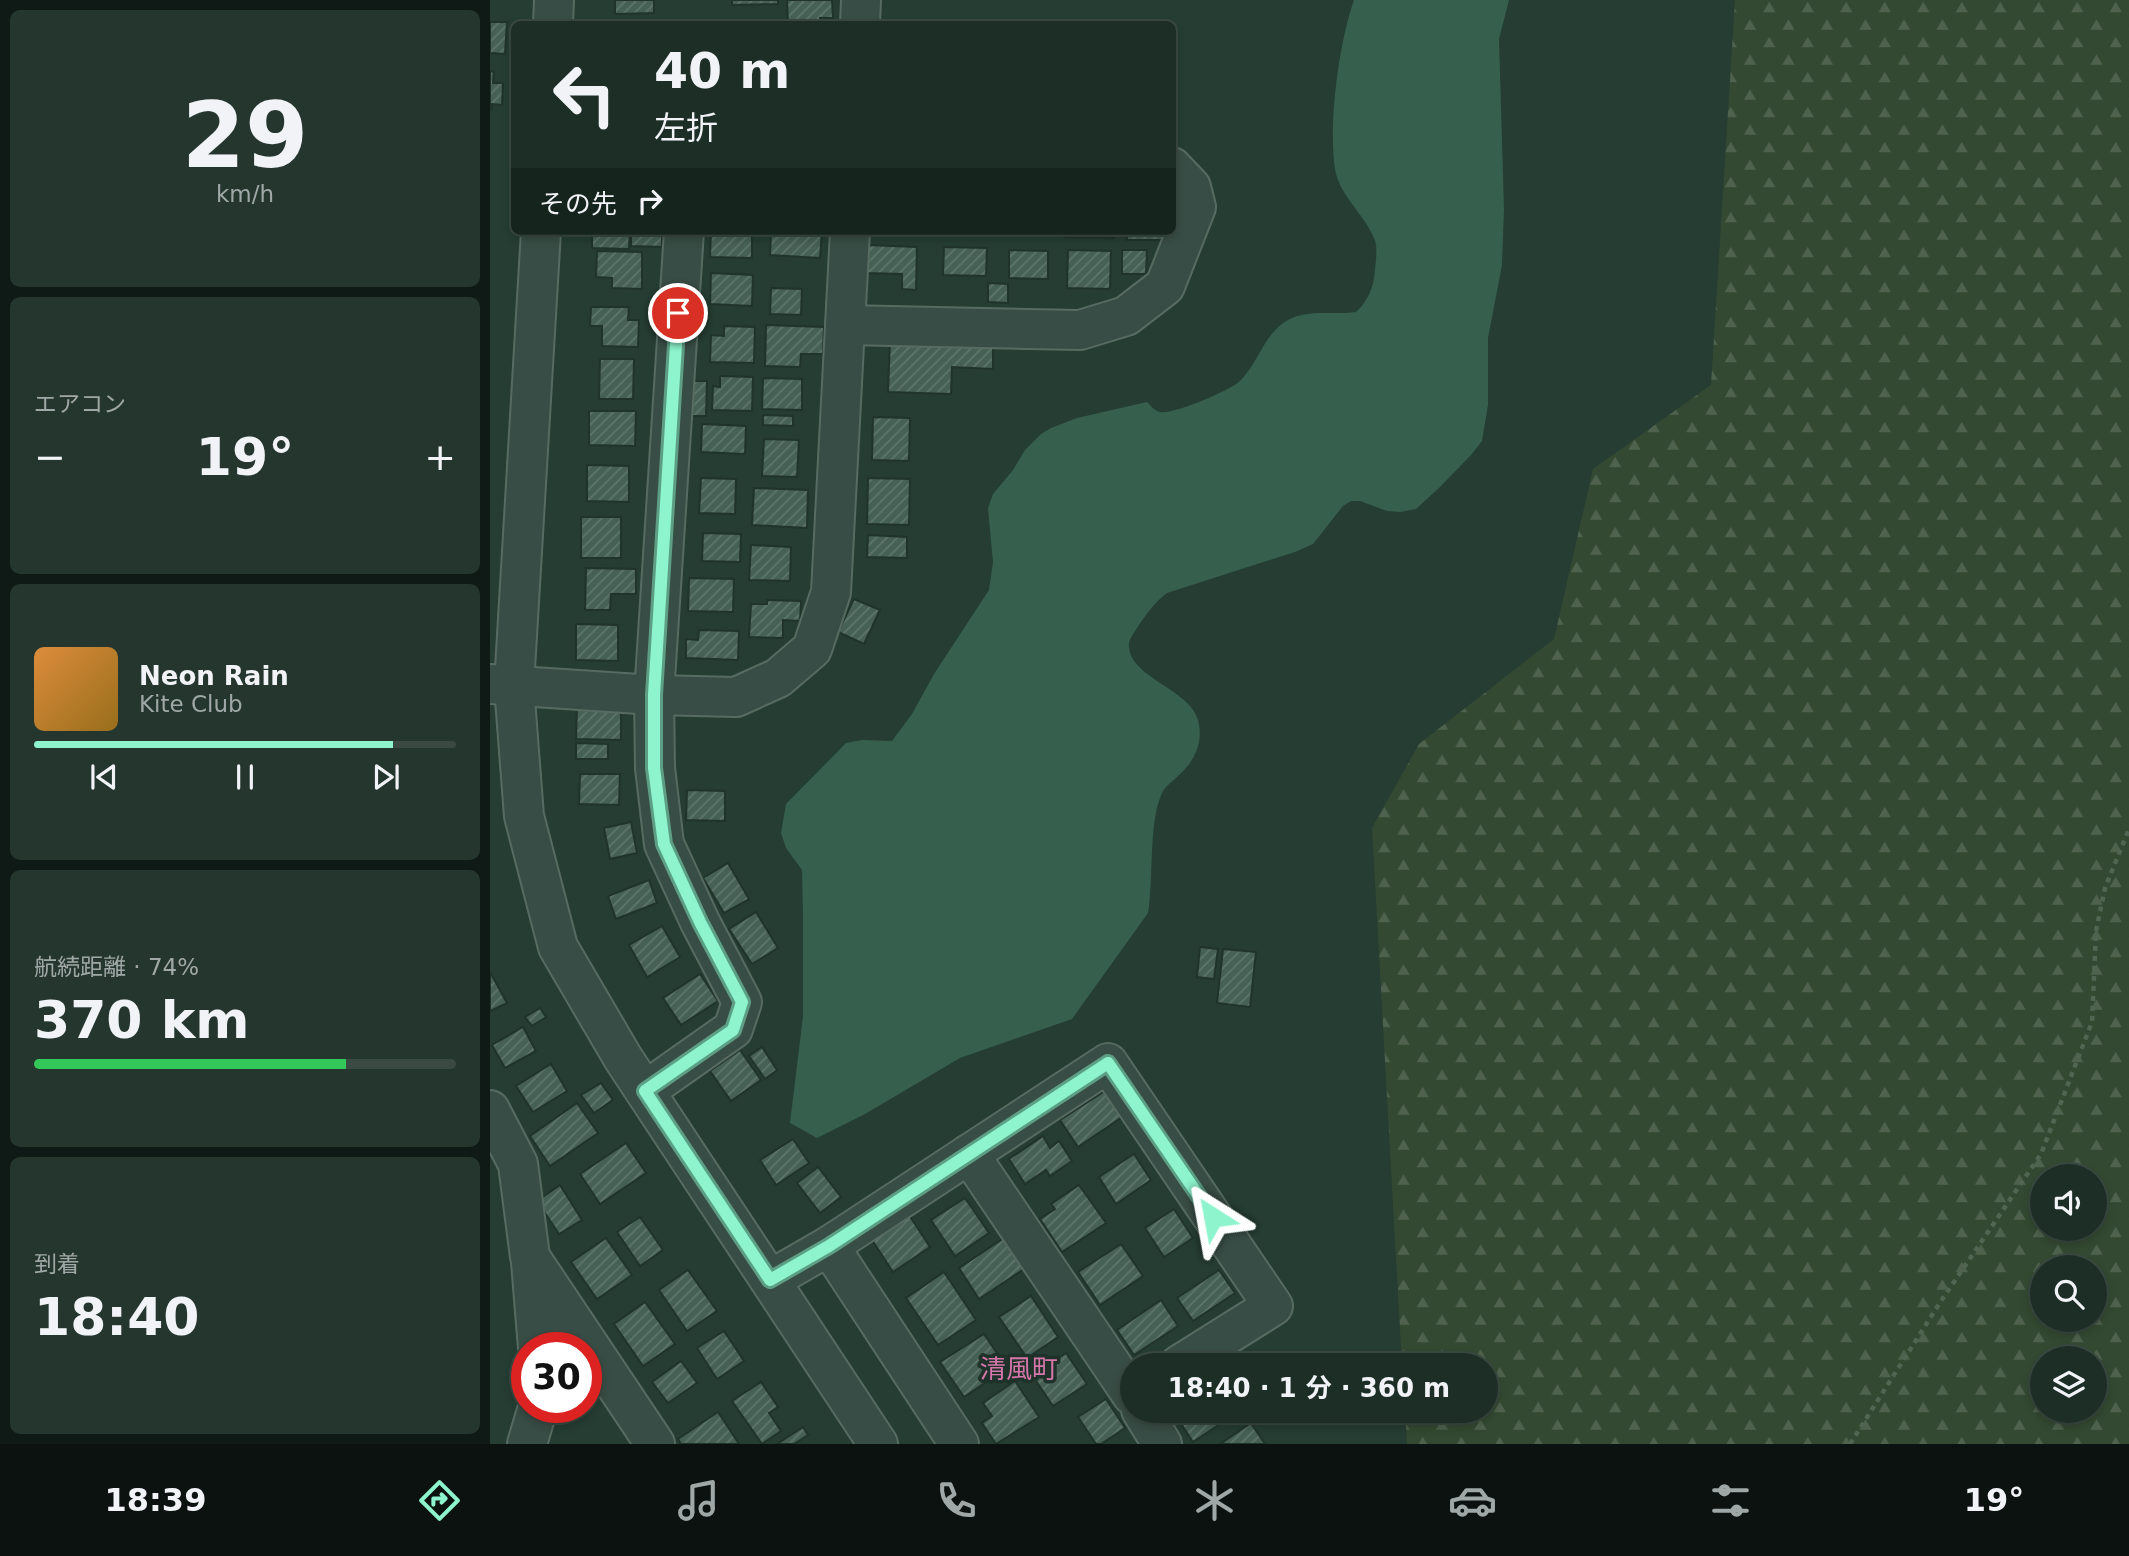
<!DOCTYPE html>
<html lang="ja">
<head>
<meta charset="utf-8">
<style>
  :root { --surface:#1c2e26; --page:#25362e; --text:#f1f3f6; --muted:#a0a8a7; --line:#3a4a43; --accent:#8df4cd }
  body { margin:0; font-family:"DejaVu Sans","Noto Sans JP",sans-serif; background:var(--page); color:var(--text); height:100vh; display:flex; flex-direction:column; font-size:26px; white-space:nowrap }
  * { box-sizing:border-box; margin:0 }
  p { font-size:23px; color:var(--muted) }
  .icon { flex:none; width:38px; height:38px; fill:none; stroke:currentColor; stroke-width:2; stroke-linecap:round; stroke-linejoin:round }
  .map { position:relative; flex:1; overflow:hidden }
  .panel { display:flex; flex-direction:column; gap:10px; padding:10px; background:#0f1915; width:490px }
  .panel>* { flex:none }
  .banner { position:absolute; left:21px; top:21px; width:665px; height:214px; border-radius:10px; box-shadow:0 4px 10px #0003,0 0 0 2px var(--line); background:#1c2e26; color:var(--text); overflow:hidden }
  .tools { position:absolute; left:1540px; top:1164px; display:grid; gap:14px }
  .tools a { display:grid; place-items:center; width:77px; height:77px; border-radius:50%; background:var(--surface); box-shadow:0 4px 10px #0003,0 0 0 2px var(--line); font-size:35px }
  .speed { position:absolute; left:21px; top:1332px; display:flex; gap:14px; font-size:35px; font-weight:700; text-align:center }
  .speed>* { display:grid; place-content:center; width:91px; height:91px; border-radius:50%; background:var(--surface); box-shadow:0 4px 10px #0003,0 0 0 2px var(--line); line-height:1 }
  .speed .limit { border:10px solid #d22; background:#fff; color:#111 }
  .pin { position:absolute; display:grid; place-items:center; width:60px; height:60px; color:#fff; margin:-30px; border:4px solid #fff; border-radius:50%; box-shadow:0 2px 7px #0007 }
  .me { position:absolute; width:77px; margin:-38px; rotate:326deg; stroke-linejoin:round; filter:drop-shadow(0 0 5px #0008) }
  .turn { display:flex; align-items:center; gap:24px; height:147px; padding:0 28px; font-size:32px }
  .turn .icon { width:91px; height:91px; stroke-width:2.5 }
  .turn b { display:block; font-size:49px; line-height:60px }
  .then { display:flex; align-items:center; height:66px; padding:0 28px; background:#0003; gap:14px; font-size:26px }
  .big { font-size:52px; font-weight:700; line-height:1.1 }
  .panel .widget { flex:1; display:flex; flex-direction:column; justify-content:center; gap:10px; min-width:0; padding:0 24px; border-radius:10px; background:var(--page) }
  .panel .dial { align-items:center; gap:0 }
  .dial b { font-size:91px; line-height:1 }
  .song { display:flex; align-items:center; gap:21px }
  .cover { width:84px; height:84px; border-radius:10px; background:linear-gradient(135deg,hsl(30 70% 55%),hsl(40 70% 35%)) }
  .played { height:7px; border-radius:4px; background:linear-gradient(90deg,var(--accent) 85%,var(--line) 85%) }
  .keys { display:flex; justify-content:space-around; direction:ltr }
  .heat { display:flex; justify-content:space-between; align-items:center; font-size:38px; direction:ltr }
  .charge { height:10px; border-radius:5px; background:linear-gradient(90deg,#34c759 74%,var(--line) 0) }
  .trip { position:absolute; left:630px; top:1353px; width:378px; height:70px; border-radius:35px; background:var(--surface); box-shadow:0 4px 10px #0003,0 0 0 2px var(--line); font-weight:700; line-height:70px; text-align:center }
  .menu { display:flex; height:112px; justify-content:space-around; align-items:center; background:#0b120f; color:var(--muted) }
  .menu .icon { width:49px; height:49px }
  .menu .selected { color:var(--accent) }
  .menu b { font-size:32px; color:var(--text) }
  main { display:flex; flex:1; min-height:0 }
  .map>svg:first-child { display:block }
  .forest { fill:url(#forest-firs); fill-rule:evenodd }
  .water { fill:#365f4e }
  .building { fill:url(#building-hatch); stroke:#20342b; stroke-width:2 }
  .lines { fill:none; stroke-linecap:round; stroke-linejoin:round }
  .minor-casing { stroke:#576b62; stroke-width:42 }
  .path { stroke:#506653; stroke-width:4.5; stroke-dasharray:5 5; stroke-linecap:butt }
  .minor { stroke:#384d45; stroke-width:38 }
  .route-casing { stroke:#5c9f85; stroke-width:18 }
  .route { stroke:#8df4cd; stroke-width:12 }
  .labels { text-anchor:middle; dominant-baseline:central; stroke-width:7; stroke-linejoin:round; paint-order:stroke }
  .quarter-label { font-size:26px; fill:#d676ab; stroke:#1e3229 }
</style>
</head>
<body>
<main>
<section class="panel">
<div class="widget dial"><b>29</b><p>km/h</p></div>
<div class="widget"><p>エアコン</p>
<div class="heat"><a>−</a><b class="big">19°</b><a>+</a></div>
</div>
<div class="widget">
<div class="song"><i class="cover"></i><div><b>Neon Rain</b><p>Kite Club</p></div></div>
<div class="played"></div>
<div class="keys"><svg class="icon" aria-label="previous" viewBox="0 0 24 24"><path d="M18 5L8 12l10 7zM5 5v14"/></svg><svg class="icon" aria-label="pause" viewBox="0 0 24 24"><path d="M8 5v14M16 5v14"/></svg><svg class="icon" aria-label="next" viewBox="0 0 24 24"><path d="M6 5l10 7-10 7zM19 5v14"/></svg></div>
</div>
<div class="widget"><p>航続距離 · 74%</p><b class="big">370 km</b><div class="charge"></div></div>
<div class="widget"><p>到着</p><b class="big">18:40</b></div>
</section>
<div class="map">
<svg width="1639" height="1444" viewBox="0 0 1639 1444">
  <defs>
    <pattern id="forest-firs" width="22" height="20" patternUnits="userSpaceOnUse" patternTransform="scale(1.75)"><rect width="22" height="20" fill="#334931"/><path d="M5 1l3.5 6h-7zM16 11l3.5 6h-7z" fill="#4e624d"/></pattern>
    <pattern id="building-hatch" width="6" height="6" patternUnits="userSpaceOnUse" patternTransform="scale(1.75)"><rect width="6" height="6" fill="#466055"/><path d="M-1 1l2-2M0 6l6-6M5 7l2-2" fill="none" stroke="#5e756c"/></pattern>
  </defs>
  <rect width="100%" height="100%" fill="#253d33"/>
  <path class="forest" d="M1245,0H1639V1444H917L915,1411L996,1410V1365H912L882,828L929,744L1064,639L1103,469L1221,385ZM1552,1176H1605V1228H1552ZM1552,1267H1605V1320H1552ZM1552,1358H1605V1410H1552Z"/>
  <path class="water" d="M864,0H1019L1009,39L1014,209L1012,265L998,338V405L992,441L981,455L950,487L926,509L910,512L897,511L870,501H861L853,506L823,544L805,552L677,593C665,602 658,612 649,625C646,630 640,637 639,643C636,677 699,688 708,720C714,743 704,762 688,776C683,781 676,786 673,791C658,820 664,878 658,913L582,1019L470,1058L375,1114L327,1138L300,1123L313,1016V914L312,870L296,848L291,833L296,804L356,743L372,740L402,741L422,714L444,674L499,590L503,562L498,508L503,494L523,470L535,450L551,434L561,428L587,418L657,402C661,406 665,411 670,412C683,415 741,390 750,381C770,361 774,331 802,318C822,310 845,315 866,312C879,300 884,286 885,269C886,260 888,246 884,238C874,214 849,195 845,169C838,124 849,42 864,0Z"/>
  <g class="building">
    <polygon points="125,0 164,0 164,13 125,14"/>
    <polygon points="242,0 288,0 288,4 242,5"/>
    <polygon points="297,0 342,0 343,18 330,18 330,24 298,24"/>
    <polygon points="0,22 17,22 15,54 0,53"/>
    <polygon points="0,71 4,72 3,83 13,83 12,105 2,104 2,109 0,109"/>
    <polygon points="102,231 140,231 139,249 102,248"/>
    <polygon points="141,231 172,231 172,247 141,246"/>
    <polygon points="221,231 262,231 262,258 220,257"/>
    <polygon points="281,231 332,231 330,258 280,255"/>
    <polygon points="574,231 624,231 624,238 574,237"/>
    <polygon points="637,231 674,231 673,240 637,240"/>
    <polygon points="377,245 427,247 426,290 412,289 412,274 377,273"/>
    <polygon points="454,247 497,248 496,276 453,275"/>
    <polygon points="519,250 558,251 558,279 519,278"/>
    <polygon points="578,250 621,251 620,289 577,288"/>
    <polygon points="632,250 657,250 656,274 632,274"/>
    <polygon points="107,251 152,252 152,289 122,288 122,278 106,277"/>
    <polygon points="221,273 263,275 262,306 220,304"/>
    <polygon points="498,283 518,284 518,303 498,302"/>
    <polygon points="281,288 312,289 311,315 280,314"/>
    <polygon points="101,307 139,307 138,320 149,320 148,347 112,346 112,326 100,326"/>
    <polygon points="276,325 334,327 333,354 311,354 310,367 275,366"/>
    <polygon points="234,326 265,327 264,363 220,362 221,335 234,336"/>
    <polygon points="400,339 503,343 503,369 462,367 461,394 398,392"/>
    <polygon points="110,359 144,359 143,399 109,399"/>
    <polygon points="230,376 263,377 262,411 222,410 223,386 230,387"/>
    <polygon points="273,378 312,379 312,410 272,409"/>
    <polygon points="196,381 217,381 216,416 195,416"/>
    <polygon points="99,411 146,411 145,446 99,445"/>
    <polygon points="273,415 303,416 303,426 273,425"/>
    <polygon points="383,417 420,418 419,461 382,460"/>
    <polygon points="212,424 256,426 255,454 211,452"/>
    <polygon points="274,439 309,440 307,477 272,476"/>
    <polygon points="97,465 139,466 139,502 97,501"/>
    <polygon points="211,478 246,479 245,514 209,513"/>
    <polygon points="378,478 420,479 419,525 377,524"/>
    <polygon points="264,488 318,490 317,528 262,525"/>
    <rect x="91" y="517" width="40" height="41"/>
    <polygon points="213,533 251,534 250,562 212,561"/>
    <polygon points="378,535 417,537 417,558 377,557"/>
    <polygon points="261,545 301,547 300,581 259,580"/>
    <polygon points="96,568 146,569 146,594 121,594 120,610 95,610"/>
    <polygon points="199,578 244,579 243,612 198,611"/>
    <polygon points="364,599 390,610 374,644 348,632"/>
    <polygon points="277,600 311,601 310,621 293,620 293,638 259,637 261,604 277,604"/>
    <polygon points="86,624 128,625 128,661 86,660"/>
    <polygon points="209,630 249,631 248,660 196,658 196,639 208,640"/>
    <polygon points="87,705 131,705 131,740 86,739"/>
    <polygon points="86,743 118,744 118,759 86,759"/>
    <polygon points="90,774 130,774 129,805 89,804"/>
    <polygon points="197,790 235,791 235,821 196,820"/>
    <polygon points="141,822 147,853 120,859 114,828"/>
    <polygon points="238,863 259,899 234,913 213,878"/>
    <polygon points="159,880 167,903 126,919 118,896"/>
    <polygon points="266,912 288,948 262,964 239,929"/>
    <polygon points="172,926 190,957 157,977 139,945"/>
    <polygon points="710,947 728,949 724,979 707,977"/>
    <polygon points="733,949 766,952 760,1007 727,1003"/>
    <polygon points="0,972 17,1003 0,1011"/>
    <polygon points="210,974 228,1001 191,1025 173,998"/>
    <polygon points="50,1008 56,1017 42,1026 35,1017"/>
    <polygon points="33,1027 46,1051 15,1068 2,1045"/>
    <polygon points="272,1047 287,1070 275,1079 259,1056"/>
    <polygon points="250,1050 271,1080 241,1101 220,1071"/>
    <polygon points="61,1064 77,1091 43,1112 26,1086"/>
    <polygon points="111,1083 123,1100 104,1113 91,1095"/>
    <polygon points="618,1089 635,1115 588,1147 570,1120"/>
    <polygon points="87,1103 108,1133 60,1166 40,1136"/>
    <polygon points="553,1136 560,1148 569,1141 582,1161 560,1176 556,1170 535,1184 519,1159"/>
    <polygon points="303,1139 319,1163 286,1185 270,1160"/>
    <polygon points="136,1143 156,1173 110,1204 90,1174"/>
    <polygon points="644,1154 661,1180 626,1204 609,1177"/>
    <polygon points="328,1167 351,1197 330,1213 307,1183"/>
    <polygon points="70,1185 92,1220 69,1234 47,1201"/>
    <polygon points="589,1185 616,1223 572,1252 550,1219 565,1209 561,1204"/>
    <polygon points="475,1198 499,1233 465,1256 441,1220"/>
    <polygon points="684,1209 703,1238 674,1257 655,1228"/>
    <polygon points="419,1215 440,1247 403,1272 382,1240"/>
    <polygon points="150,1217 173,1250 150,1266 127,1232"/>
    <polygon points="517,1236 537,1267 489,1299 469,1268"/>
    <polygon points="116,1238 142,1275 107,1299 81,1262"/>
    <polygon points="631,1244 653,1276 610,1305 588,1272"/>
    <polygon points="198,1270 227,1311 197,1331 169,1290"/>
    <polygon points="729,1270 745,1293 703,1321 687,1298"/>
    <polygon points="454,1272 486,1320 448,1345 416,1298"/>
    <polygon points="541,1296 568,1337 537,1358 509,1317"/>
    <polygon points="671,1300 688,1326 644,1355 627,1330"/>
    <polygon points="155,1302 185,1344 153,1366 124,1324"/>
    <polygon points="234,1331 254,1361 227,1379 207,1348"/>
    <polygon points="494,1334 517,1368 474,1397 450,1362"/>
    <polygon points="576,1353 597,1384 563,1406 542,1375"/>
    <polygon points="191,1361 207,1383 178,1403 162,1382"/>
    <polygon points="525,1381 549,1417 506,1444 492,1423 502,1416 493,1403"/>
    <polygon points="271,1382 288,1407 279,1413 291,1431 272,1444 242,1401"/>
    <polygon points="616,1399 635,1428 611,1444 606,1444 588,1417"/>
    <polygon points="682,1410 743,1410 745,1414 703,1442"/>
    <polygon points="228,1412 249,1444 191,1444 188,1439"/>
    <polygon points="761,1423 775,1444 730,1444"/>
    <polygon points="313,1427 318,1435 304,1444 287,1444"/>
  </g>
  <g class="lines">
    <defs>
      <g id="minor">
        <polyline points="63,24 64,0"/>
        <polyline points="370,24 371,0"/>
        <polyline points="51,231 24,686 34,816 68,947 133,1058 388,1444"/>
        <polyline points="355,325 590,330 636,316 675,286 706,207 701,187 682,167"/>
        <polyline points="0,684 164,695 246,697 288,678 322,649 341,592 360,231"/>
        <polyline points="155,1091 243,1029 252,1002 210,922 174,844 165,768 164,695 194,231"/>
        <polyline points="0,1110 28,1164 40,1257 165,1444"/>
        <polyline points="479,1154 642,1395"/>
        <polyline points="339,1246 469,1444"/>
        <polyline points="41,1262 48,1348"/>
        <polyline points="280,1280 339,1246 618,1063 783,1306 689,1365"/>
        <polyline points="651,1410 672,1444"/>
        <polyline points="37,1444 48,1407"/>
      </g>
    </defs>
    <use href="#minor" class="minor-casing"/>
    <polyline class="path" points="1360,1444 1451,1301 1551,1154 1602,1022 1606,931 1615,888 1639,829"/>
    <use href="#minor" class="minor"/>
  </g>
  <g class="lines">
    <defs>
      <polyline id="route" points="188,313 164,695 164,768 174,844 210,922 252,1002 243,1030 155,1091 280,1280 339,1246 618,1063 723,1217"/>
    </defs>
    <use href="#route" class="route-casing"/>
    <use href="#route" class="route"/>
  </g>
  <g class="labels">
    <g class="quarter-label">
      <text x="529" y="1369">清風町</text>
    </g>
  </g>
</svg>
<div class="tools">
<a><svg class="icon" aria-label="sound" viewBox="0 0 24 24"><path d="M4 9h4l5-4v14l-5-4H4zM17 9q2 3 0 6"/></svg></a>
<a><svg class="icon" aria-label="search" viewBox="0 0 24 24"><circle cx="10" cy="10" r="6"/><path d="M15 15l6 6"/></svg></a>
<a><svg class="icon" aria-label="layers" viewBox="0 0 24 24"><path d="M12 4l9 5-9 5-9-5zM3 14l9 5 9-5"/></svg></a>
</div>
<div class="speed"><div class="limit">30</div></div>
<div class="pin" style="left:188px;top:313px;background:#d93025"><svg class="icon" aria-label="arrive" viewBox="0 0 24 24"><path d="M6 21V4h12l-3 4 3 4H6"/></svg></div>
<svg class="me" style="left:723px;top:1217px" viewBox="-20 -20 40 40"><path d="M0-17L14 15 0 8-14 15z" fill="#8df4cd" stroke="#fff" stroke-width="4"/></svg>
<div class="trip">18:40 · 1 分 · 360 m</div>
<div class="banner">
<div class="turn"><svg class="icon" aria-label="left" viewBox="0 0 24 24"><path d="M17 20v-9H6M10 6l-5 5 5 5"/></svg><div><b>40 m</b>左折</div></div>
<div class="then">その先<svg class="icon" aria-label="right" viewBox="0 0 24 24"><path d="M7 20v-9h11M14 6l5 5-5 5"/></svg></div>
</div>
</div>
</main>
<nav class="menu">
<b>18:39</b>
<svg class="icon selected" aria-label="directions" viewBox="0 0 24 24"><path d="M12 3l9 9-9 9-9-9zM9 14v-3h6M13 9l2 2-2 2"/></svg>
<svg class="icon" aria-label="music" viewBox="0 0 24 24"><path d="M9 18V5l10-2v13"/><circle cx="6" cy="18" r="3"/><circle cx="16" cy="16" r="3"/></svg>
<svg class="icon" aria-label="phone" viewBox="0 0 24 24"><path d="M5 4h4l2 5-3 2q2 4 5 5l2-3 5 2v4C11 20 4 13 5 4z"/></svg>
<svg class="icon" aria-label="climate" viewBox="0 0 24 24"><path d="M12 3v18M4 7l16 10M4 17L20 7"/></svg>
<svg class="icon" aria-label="car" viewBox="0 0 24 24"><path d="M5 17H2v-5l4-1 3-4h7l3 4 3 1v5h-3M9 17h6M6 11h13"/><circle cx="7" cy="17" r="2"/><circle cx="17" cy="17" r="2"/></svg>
<svg class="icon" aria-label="filters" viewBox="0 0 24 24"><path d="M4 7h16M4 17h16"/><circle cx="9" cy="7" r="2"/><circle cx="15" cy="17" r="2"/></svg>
<b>19°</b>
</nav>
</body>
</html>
